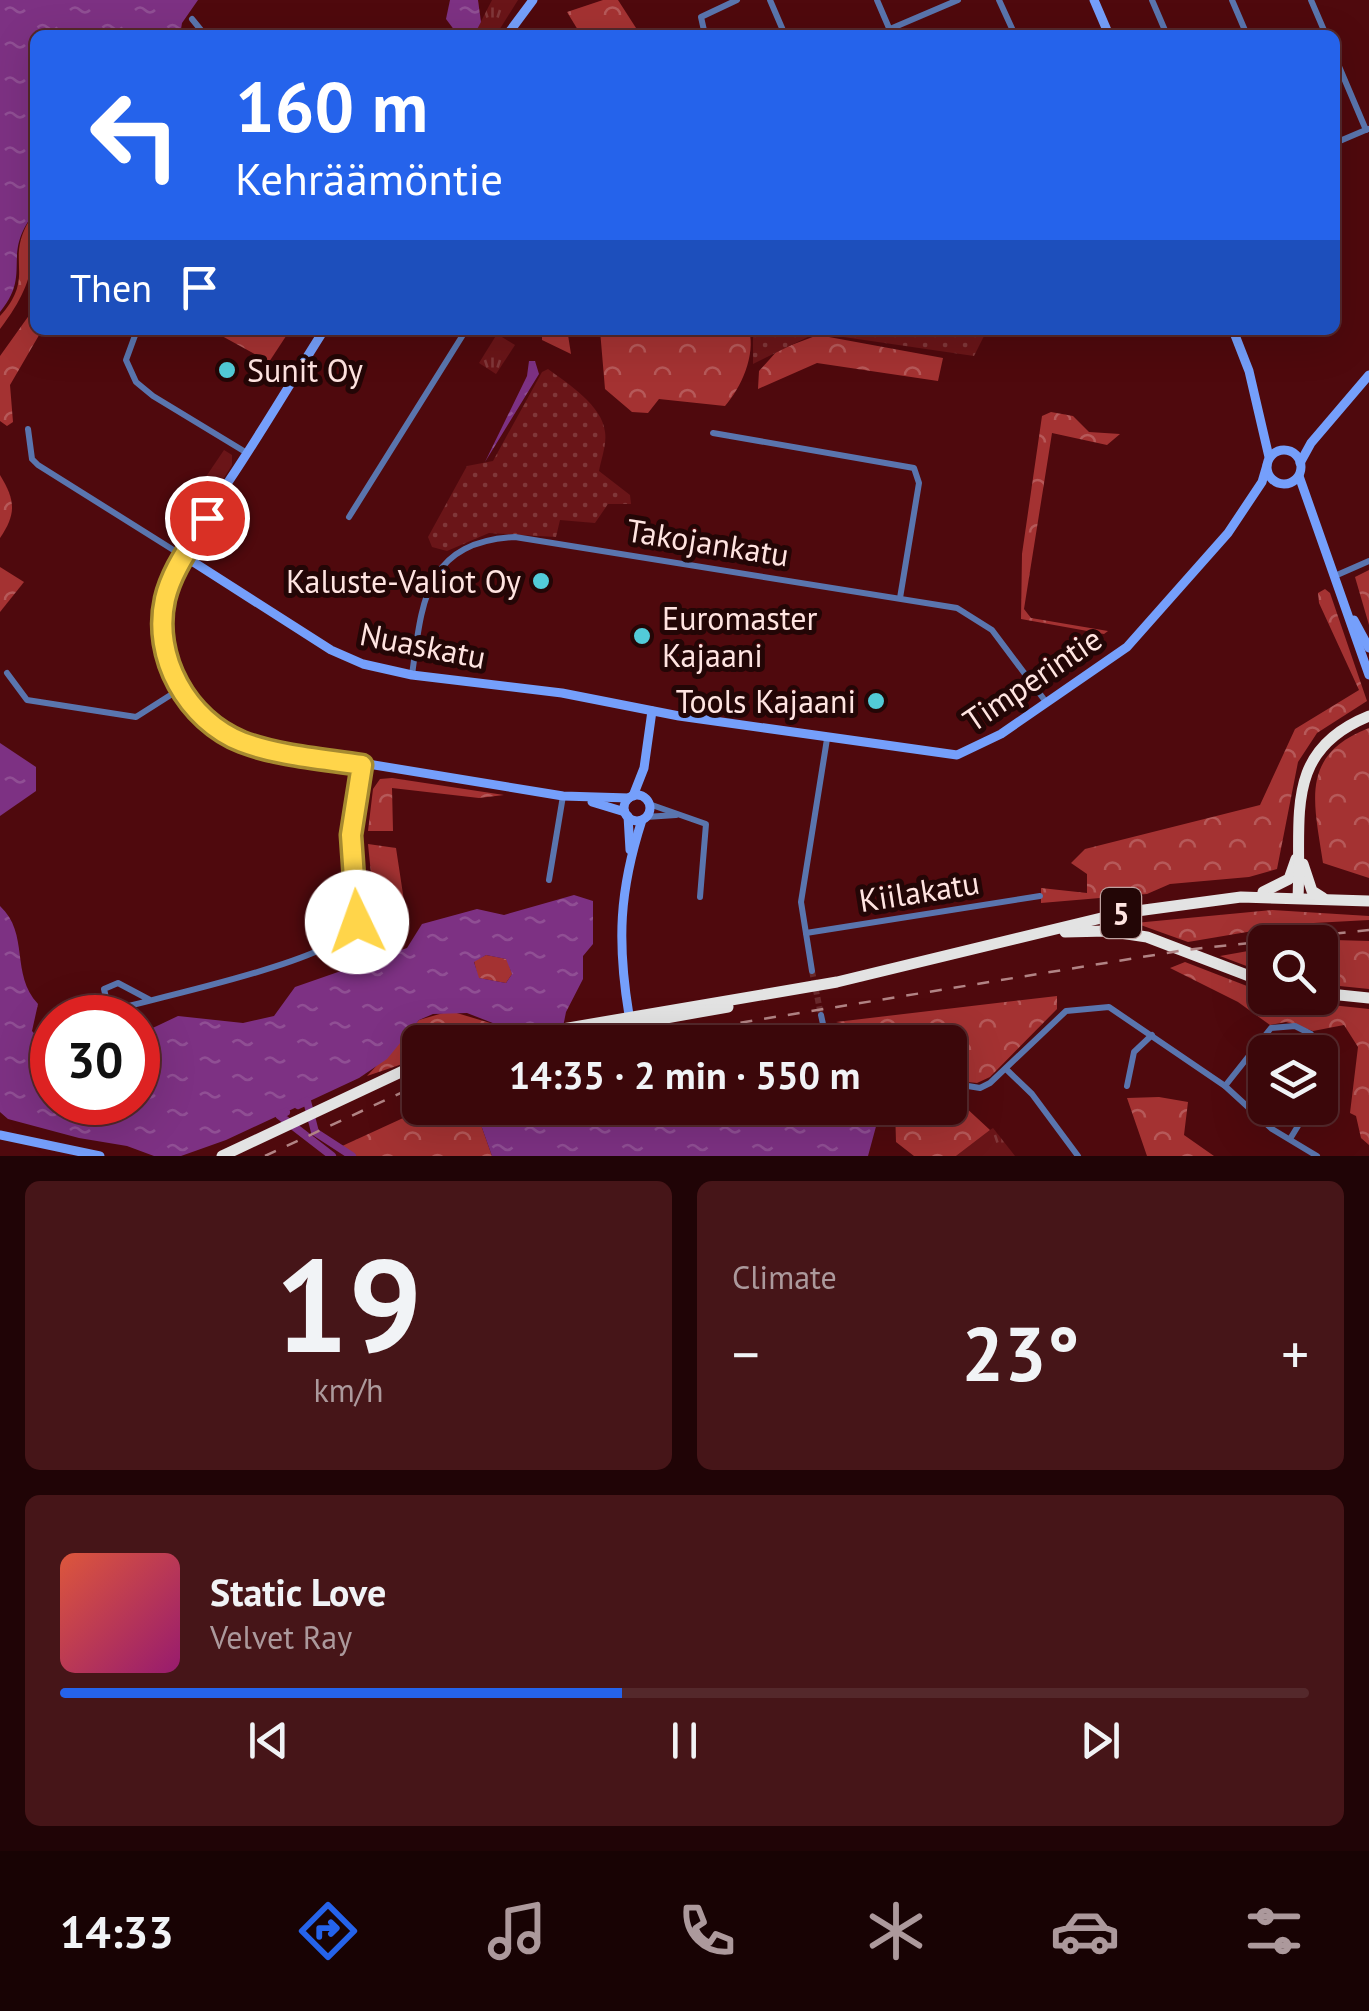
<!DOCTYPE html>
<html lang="en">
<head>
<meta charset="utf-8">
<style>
  :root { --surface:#3b070a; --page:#461518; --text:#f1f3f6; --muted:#ac999c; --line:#54282b; --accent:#2563eb }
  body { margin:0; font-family:"PT Sans",sans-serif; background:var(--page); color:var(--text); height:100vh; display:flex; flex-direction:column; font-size:38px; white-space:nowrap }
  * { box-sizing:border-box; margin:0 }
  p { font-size:32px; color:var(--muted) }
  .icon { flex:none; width:55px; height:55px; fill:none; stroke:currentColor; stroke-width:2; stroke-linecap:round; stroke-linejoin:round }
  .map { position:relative; height:1156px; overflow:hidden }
  .panel { display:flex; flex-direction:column; gap:25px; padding:25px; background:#200406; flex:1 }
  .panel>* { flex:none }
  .top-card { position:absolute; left:30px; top:30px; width:1310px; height:305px; border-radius:15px; box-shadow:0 10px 40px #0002,0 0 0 2px var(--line); background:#2563eb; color:#fff; overflow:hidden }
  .controls { position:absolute; left:1248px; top:925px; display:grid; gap:20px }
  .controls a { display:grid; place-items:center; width:90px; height:90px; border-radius:15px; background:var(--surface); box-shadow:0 10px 40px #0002,0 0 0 2px var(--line); font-size:50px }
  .speed { position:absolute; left:30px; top:995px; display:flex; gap:20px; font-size:50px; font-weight:700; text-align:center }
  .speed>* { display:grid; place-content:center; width:130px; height:130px; border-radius:50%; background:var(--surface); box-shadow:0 10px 40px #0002,0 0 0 2px var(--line); line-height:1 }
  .speed .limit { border:15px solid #d22; background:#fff; color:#111 }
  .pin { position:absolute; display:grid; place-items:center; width:85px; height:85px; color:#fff; margin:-42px; border:5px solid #fff; border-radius:50%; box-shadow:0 2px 10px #0007 }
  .me { position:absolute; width:110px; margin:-55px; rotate:357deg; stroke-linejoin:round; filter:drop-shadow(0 0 8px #0008) }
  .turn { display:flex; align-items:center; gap:35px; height:210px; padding:0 40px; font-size:45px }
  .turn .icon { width:130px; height:130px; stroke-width:2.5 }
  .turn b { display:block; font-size:70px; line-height:85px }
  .then { display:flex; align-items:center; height:95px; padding:0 40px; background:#0003; gap:20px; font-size:38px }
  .big { font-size:75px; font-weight:700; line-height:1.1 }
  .panel .widget { flex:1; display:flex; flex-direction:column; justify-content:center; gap:15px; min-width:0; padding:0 35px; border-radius:15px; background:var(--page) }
  .panel .dial { align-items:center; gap:0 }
  .dial b { font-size:130px; line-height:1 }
  .song { display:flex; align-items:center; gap:30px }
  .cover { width:120px; height:120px; border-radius:15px; background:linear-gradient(135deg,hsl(10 70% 55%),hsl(320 70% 35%)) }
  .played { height:10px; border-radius:5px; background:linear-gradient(90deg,var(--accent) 45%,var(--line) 45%) }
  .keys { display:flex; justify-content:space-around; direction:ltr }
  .heat { display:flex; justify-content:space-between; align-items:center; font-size:55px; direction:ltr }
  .panel .tiles { flex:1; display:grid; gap:25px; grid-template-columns:1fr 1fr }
  .widget:last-child { grid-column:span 2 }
  .trip { position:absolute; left:402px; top:1025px; width:565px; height:100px; border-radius:15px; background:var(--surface); box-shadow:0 10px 40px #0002,0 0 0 2px var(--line); font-weight:700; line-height:100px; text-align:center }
  .dock { display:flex; height:160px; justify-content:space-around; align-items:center; background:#180304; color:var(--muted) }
  .dock .icon { width:70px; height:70px }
  .dock .on { color:var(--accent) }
  .dock b { font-size:45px; color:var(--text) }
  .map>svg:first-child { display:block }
  .grass { fill:url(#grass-tufts) }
  .forest { fill:url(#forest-crowns) }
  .park { fill:url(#park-dots) }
  .water { fill:url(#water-ripples); fill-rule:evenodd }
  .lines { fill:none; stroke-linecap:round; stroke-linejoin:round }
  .canal { stroke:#7d3183; stroke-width:8 }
  .street-tunnel { stroke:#692a2d; stroke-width:6; stroke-dasharray:6 3; stroke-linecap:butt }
  .street { stroke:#5a75ae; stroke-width:6 }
  .secondary { stroke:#759ffb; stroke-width:9 }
  .highway { stroke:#e3e3e3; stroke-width:11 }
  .rail { stroke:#b28485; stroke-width:2.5; stroke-dasharray:12 12; stroke-linecap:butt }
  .route-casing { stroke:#a68a30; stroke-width:25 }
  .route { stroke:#ffd54a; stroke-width:18 }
  .poi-dot { fill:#52cbd8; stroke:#230606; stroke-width:4 }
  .labels { text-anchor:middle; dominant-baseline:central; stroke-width:10; stroke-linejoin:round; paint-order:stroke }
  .shield { fill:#230606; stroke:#bda19f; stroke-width:2.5 }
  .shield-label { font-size:30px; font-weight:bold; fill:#ffe4e1 }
  .poi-label { font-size:32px; fill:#ffe4e1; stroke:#230606; text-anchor:start }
  .street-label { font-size:32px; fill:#ffe4e1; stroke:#230606 }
</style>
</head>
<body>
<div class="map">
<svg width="1369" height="1156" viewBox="0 0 1369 1156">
  <defs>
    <pattern id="grass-tufts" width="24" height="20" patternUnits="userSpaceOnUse" patternTransform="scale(2.5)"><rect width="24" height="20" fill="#6a1518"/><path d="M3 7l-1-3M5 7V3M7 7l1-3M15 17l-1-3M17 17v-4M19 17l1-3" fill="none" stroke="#803739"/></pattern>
    <pattern id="forest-crowns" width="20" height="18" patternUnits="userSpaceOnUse" patternTransform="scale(2.5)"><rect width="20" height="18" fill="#a43232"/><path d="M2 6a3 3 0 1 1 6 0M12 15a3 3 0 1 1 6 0" fill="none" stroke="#b65959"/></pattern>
    <pattern id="park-dots" width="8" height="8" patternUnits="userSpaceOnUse" patternTransform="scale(2.5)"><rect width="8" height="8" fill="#6a1518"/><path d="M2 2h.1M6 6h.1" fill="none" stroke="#803739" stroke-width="1.8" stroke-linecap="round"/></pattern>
    <pattern id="water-ripples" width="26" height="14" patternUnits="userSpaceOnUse" patternTransform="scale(2.5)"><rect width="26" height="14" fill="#7d3183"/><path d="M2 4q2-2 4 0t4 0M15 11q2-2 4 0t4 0" fill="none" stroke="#904f94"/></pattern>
  </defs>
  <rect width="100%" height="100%" fill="#4f090d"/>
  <g class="grass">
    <polygon points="492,0 518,0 496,35 474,35"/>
    <polygon points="497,334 515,345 496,374 479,363"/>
    <polygon points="224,450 232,455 232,465 189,534 168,533"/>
    <polygon points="993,1128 1015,1156 956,1156 990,1130"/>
  </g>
  <g class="forest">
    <polygon points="603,0 618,0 636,28 631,35 581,35 567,12"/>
    <path d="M35,212C35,264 32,287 0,329V316C39,273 0,260 35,212Z"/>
    <polygon points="35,307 35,330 42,330 10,385 13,422 7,426 0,421 0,356"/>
    <polygon points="211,330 290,330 269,362"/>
    <polygon points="542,330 579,330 568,335 571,354 542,340"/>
    <path d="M600,330H749C756,355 741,388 725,406L659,399L648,413L632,412L605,389Z"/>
    <polygon points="818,335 943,358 938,381 817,363 758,389 759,371 778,350"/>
    <polygon points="1051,412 1073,416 1089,432 1120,434 1107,445 1052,433 1024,609 1031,618 1108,631 1104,634 1021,619 1022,554 1042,416"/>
    <path d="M0,475C15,500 17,513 0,538Z"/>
    <polygon points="0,567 24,582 0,612"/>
    <polygon points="1369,570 1369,625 1355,577"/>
    <polygon points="1325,589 1330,593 1367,701 1317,733 1298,762 1277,869 1249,877 1170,884 1147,894 1041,903 1041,888 1087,893 1087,874 1071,863 1085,849 1260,805 1295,729 1359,690 1319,603 1318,593"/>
    <path d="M1369,728V878L1323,863C1314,802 1299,755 1369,728Z"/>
    <polygon points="392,778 504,795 479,798 392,788 393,831 368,831 373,789 380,779"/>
    <polygon points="368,844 396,848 406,914 387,927 385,907 374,904"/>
    <polygon points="1272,910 1369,916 1369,920 1295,924 1188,942 1135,923"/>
    <polygon points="1334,940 1369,941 1369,989 1320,984 1320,942 1313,942"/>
    <polygon points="1265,948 1265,973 1220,956"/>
    <polygon points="486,955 507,959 512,974 506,983 478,978 474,961"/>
    <polygon points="1185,962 1265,993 1265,998 1369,1009 1369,1145 1361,1138 1356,1116 1350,1113 1358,1047 1344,1025 1313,1031 1286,1022 1270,1025 1238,1002 1170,968"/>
    <polygon points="1057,996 1057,1009 990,1077 977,1083 950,1080 950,1042 868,1042 850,1025 836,1022"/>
    <polygon points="450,1011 497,1025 465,1042 420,1042 420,1058 367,1076 419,1020"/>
    <polygon points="950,1093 990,1130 956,1156 914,1156 896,1142 895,1108 950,1108"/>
    <polygon points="1159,1097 1188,1102 1184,1135 1214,1156 1147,1156 1127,1098"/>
    <polygon points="425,1108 475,1108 492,1156 352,1156 340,1147"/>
  </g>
  <g class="park">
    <polygon points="753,330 987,330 974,356 816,333 753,364"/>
    <path d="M548,369C567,383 603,406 605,432C607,444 601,460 599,471L630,495L631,504H608L595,523L560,520L556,537L489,533L447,551L432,547L428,537L467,466L493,461L542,372Z"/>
  </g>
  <g class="water">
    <path d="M0,0H198L182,23L180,35H35V212C0,256 33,272 0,312Z"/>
    <polygon points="450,0 478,0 481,22 474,35 458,35 446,19"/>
    <polygon points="529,361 535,361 539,374 485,462 527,376"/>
    <polygon points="0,743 36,767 36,791 0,816"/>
    <path d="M574,895L593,901V944L583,956V979L566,1012L560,1042H505L503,1027L467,1013L433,1014L419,1020L387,1059L359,1078L226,1140L181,1156H154L127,1146L79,1138L8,1119L0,1112V906C30,934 10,974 38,1004L32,1031L39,1039L52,1034V1102H138V1035L178,1016L243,1023L274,1016L295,987L407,948L422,924L477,909L504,915ZM486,955L506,959L512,974L506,983L479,978L474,962Z"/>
    <polygon points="475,1108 593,1108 613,1117 660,1108 881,1108 868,1156 492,1156"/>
  </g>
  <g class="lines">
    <g class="canal">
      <polyline points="298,1105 307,1101 315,1132 352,1156"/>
      <polyline points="286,1112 279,1115 332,1156"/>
    </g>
    <polyline class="street-tunnel" points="812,971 821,1015"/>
    <g class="street">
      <polyline points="770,0 785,35"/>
      <polyline points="877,0 892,35"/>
      <polyline points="999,0 1015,35"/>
      <polyline points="1152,0 1167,35"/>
      <polyline points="1232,0 1247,35"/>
      <polyline points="1311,0 1326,35"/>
      <polyline points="192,19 205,35"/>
      <polyline points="890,29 958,0"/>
      <polyline points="705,35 701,17 737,0"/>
      <polyline points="1335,57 1366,130"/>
      <polyline points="1335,143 1368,129"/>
      <polyline points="137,330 126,360 136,382 153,396 247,453"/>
      <polyline points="28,429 32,459 38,465 183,556"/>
      <polyline points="713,433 914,468 919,483 900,598"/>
      <polyline points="349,517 466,330"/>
      <polyline points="1337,575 1369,561"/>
      <polyline points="7,673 27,700 136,717 180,689"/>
      <path d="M412,675C422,603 424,542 515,537L957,608L992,630L1046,702"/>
      <polyline points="649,804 706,824 700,897"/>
      <polyline points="646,817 676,815"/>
      <polyline points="549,880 563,796"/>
      <polyline points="806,933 1040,896"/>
      <polyline points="812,971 801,902 827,739"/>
      <path d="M150,1000L118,983L104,989L109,1011C151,999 344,959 356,924C366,899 351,867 351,841C352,816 358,790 362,765"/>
      <polyline points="821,1015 827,1042"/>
      <polyline points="1006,1069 1032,1094 1078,1156"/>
      <polyline points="950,1083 980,1088 990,1083 1066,1011 1109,1007 1225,1086 1272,1129 1317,1156"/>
      <polyline points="1127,1086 1134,1052 1152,1035"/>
      <polyline points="1225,1086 1271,1028 1295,1026 1311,1034 1316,1052"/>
      <polyline points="1290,1139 1309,1108"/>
    </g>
    <g class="secondary">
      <polyline points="1094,0 1109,35"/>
      <polyline points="507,35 533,0"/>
      <path d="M324,330C296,374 270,418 242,461C219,497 191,534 174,573C144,643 179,714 246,744L563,796L629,798"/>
      <polyline points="1233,330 1249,371 1269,457"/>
      <circle cx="1284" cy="467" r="17"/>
      <polyline points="1300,463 1311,443 1369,375"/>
      <polyline points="1299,476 1369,675"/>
      <polyline points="184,556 331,650 363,664 412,675 562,693 679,716 957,755 1001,734 1127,647 1228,533 1262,482 1267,465"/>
      <polyline points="1354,620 1369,648"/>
      <circle cx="637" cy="808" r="13"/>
      <polyline points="633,796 644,768 652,711"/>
      <polyline points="592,802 625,812"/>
      <polyline points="628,816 630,850"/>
      <path d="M629,1015C617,942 619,891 642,820"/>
      <polyline points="0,1135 100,1156"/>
    </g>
    <g class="highway">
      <polyline points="1303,864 1312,891 1323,898"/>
      <polyline points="1263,892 1289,879 1296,859"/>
      <path d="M1298,898C1302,817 1282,751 1369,716"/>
      <polyline points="1065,932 1107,931 1147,937 1265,982"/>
      <polyline points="1320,993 1369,998"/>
      <polyline points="486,1042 837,982 1122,913 1241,897 1369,901"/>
      <polyline points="531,1042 728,1007"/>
      <polyline points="222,1156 420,1063"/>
    </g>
    <g class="rail">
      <polyline points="622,1042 1185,950 1369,930"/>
      <polyline points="265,1156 420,1084"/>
    </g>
  </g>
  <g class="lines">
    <defs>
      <path id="route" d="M207,518C192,544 172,569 165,599C152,657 187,720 242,742C279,756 323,759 362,765L351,835L357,922"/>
    </defs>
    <use href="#route" class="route-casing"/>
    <use href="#route" class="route"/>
  </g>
  <g class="poi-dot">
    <circle cx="227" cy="370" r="10"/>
    <circle cx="541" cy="581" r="10"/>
    <circle cx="642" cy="636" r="10"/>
    <circle cx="876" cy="701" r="10"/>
  </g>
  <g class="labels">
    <rect class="shield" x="1101" y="888" width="40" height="50" rx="8"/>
    <g class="shield-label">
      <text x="1121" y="913">5</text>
    </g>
    <g class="poi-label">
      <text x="247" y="370">Sunit Oy</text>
      <text x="521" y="581" text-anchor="end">Kaluste-Valiot Oy</text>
      <text x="662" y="618">Euromaster<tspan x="662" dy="37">Kajaani</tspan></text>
      <text x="856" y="701" text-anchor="end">Tools Kajaani</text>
    </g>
    <g class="street-label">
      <text transform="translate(708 542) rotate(9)">Takojankatu</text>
      <text transform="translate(423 645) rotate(11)">Nuaskatu</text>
      <text transform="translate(1032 679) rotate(-34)">Timperintie</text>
      <text transform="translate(919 891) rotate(-9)">Kiilakatu</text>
    </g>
  </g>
</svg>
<div class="controls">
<a><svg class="icon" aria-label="search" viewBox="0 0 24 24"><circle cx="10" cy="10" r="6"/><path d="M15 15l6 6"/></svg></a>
<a><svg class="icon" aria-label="layers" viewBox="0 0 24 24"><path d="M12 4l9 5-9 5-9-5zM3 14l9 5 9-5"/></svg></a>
</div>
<div class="speed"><div class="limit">30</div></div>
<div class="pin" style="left:207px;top:518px;background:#d93025"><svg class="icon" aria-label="arrive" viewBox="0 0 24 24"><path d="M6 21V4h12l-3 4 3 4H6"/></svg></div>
<svg class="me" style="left:357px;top:922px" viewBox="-20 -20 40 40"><circle r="19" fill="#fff"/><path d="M0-13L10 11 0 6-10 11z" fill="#ffd54a"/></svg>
<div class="trip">14:35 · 2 min · 550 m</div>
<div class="top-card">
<div class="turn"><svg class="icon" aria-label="left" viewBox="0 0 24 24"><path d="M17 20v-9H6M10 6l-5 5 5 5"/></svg><div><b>160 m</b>Kehräämöntie</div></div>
<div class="then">Then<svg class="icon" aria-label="arrive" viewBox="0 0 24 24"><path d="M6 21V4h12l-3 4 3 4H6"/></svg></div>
</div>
</div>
<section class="panel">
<div class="tiles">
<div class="widget dial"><b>19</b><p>km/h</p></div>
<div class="widget"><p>Climate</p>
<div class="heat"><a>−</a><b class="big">23°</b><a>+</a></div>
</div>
<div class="widget">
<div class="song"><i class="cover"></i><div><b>Static Love</b><p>Velvet Ray</p></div></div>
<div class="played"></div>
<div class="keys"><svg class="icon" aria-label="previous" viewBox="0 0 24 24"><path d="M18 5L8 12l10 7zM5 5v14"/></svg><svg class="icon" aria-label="pause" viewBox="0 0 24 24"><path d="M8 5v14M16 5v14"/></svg><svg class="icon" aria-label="next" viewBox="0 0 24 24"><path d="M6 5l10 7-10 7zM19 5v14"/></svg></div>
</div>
</div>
</section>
<nav class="dock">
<b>14:33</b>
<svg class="icon on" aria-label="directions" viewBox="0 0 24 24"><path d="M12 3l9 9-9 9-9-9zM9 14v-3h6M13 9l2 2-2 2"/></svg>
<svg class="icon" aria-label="music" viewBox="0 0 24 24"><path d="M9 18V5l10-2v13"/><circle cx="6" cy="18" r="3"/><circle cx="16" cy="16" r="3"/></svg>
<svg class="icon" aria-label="phone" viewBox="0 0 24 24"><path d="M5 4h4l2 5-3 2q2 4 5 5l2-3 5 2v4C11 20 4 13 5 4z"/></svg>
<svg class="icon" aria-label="climate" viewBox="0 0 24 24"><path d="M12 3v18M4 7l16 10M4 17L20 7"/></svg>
<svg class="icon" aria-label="car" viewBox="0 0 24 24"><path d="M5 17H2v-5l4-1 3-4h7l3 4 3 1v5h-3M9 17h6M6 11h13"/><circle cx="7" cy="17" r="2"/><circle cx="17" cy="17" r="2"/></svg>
<svg class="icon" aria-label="filters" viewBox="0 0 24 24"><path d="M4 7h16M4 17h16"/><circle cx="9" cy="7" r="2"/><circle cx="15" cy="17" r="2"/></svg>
</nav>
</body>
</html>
